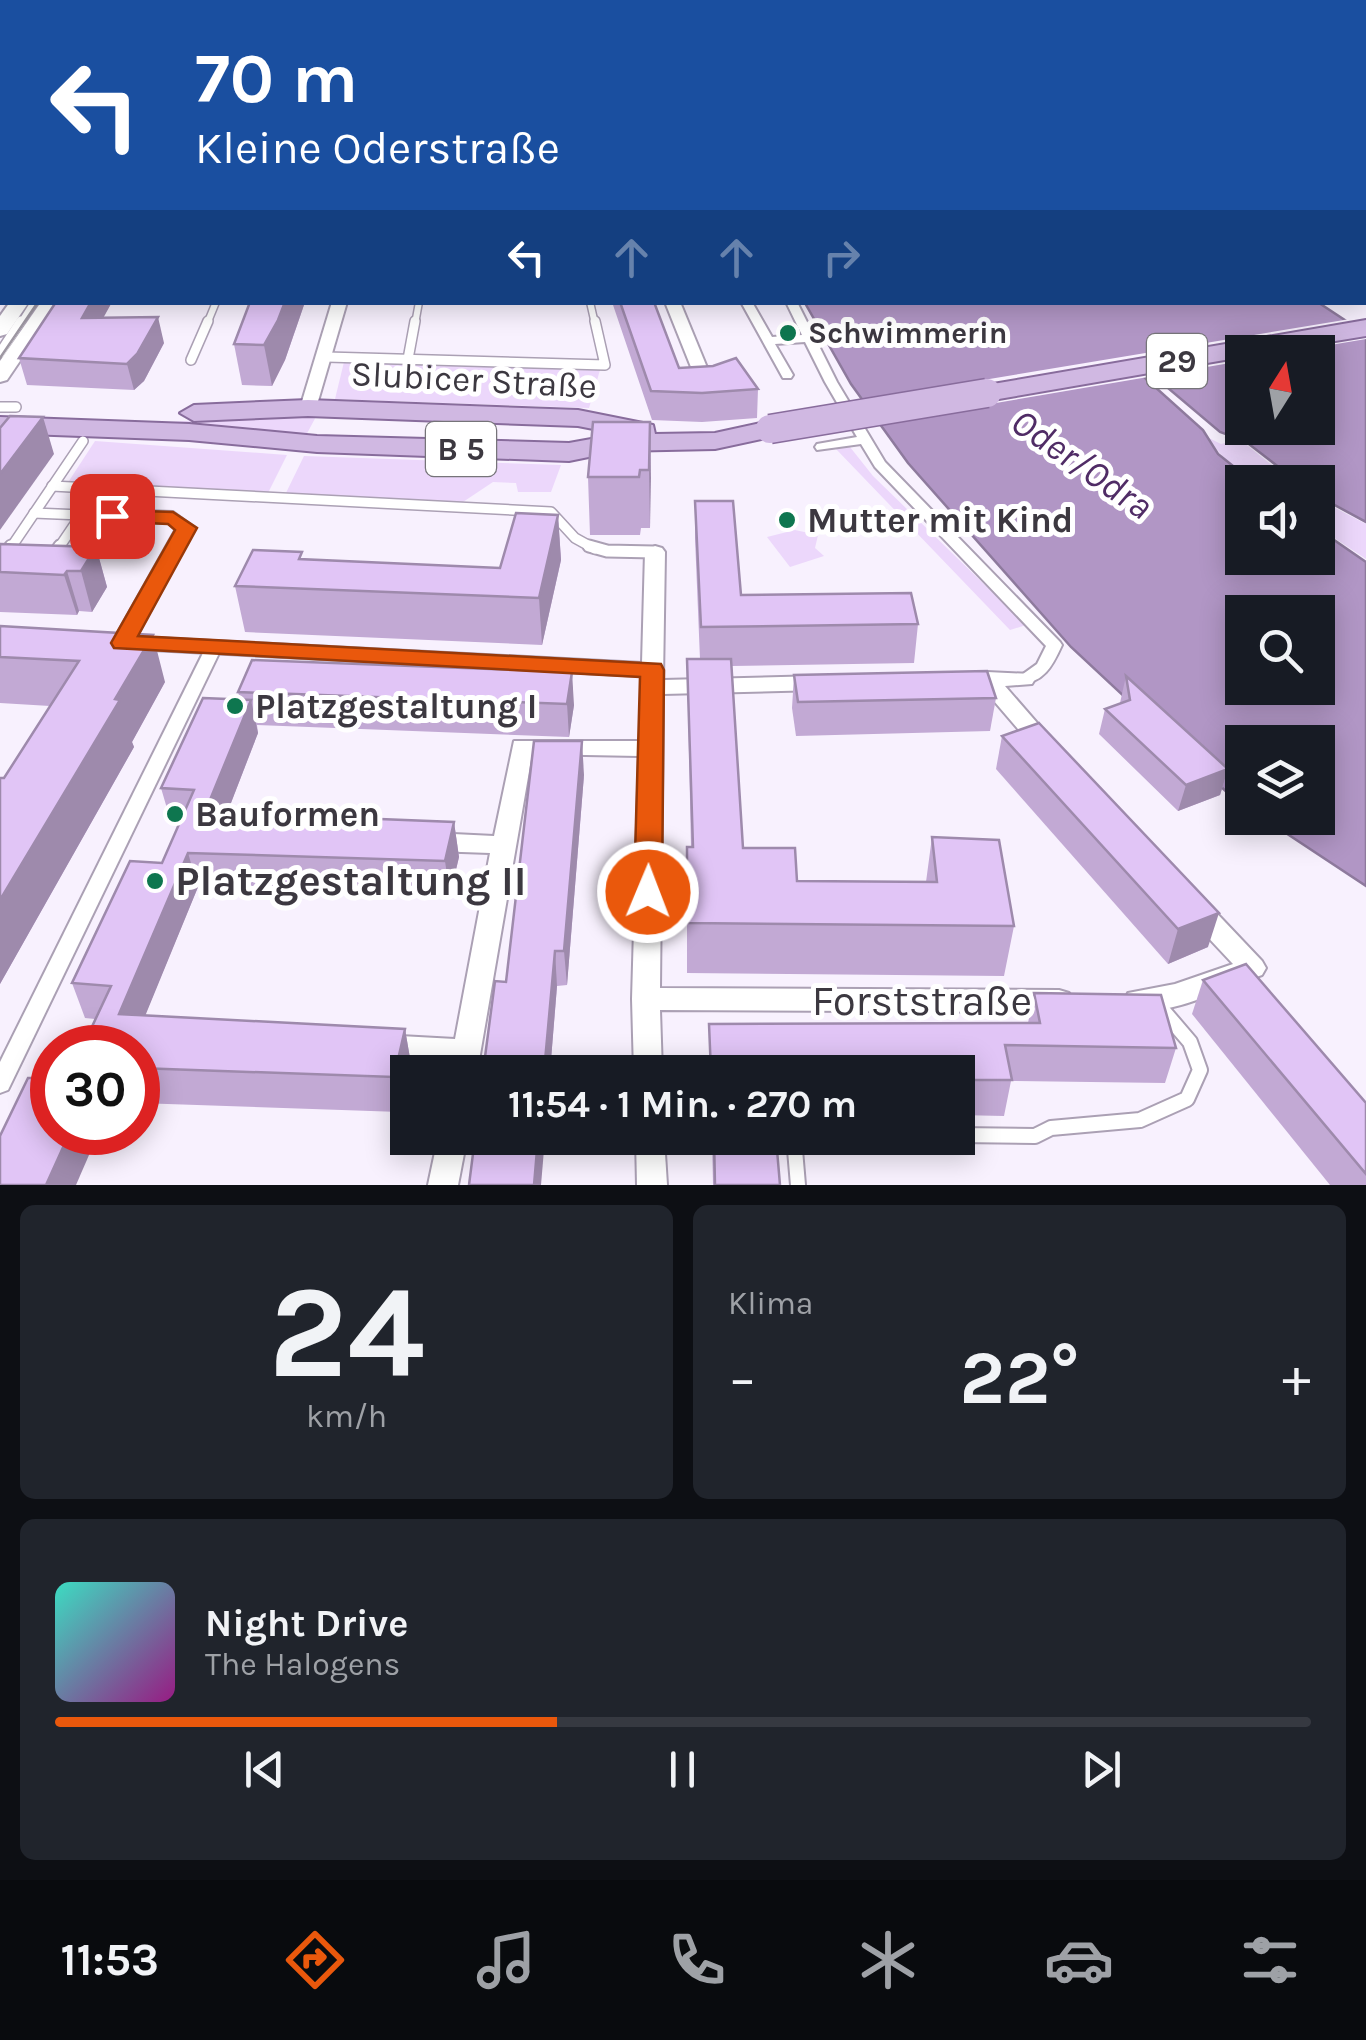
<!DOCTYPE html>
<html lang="de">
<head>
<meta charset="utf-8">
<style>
  :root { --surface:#171b24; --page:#20242c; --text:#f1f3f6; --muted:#9ea1a6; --line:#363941; --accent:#ea580c }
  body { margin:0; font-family:Karla,sans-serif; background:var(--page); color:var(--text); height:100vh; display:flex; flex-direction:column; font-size:38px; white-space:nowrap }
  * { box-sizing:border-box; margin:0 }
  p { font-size:32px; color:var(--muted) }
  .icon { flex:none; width:55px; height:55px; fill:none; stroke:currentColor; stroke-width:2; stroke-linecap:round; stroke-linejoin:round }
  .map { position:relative; height:1185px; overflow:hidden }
  .drawer { display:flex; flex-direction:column; gap:20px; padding:20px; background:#0d0f14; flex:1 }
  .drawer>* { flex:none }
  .guide { position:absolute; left:0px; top:0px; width:1368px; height:305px; box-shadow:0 5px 25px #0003; background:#1a4fa0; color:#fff; overflow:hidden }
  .needle { width:65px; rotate:11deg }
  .tools { position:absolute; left:1225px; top:335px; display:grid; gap:20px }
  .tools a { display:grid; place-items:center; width:110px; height:110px; border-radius:0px; background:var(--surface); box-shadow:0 5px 25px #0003; font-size:50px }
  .speed { position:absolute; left:30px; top:1025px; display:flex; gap:20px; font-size:50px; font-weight:700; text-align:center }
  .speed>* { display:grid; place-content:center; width:130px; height:130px; border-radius:50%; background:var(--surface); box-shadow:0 5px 25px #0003; line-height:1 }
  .speed .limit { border:15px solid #d22; background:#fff; color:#111 }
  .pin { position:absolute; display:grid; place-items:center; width:85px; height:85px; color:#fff; margin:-42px; border-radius:20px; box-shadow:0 5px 15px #0006 }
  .me { position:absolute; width:110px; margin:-55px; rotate:1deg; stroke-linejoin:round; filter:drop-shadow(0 0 8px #0008) }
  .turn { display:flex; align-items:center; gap:35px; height:210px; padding:0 30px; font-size:45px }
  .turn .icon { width:130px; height:130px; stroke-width:2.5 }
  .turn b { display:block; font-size:70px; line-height:85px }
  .lanes { display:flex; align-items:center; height:95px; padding:0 30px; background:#0003; justify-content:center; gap:50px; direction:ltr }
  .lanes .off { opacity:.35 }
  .big { font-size:75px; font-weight:700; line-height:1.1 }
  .drawer .tile { flex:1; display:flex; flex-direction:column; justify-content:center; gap:15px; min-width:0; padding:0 35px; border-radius:15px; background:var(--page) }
  .drawer .dial { align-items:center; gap:0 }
  .dial b { font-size:130px; line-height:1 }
  .song { display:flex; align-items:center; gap:30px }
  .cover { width:120px; height:120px; border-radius:15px; background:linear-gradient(135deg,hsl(170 70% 55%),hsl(310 70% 35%)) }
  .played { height:10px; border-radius:5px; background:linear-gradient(90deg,var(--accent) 40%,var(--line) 40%) }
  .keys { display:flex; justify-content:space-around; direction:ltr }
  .heat { display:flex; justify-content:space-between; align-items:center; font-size:55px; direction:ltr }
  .drawer .tiles { flex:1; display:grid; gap:20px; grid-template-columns:1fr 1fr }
  .tile:last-child { grid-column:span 2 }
  .trip { position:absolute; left:390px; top:1055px; width:585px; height:100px; border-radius:0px; background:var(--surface); box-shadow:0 5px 25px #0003; font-weight:700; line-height:100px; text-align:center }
  .menu { display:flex; height:160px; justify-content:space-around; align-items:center; background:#090b0e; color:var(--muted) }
  .menu .icon { width:70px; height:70px }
  .menu .current { color:var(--accent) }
  .menu b { font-size:45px; color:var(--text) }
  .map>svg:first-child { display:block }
  .green { fill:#ecd7fb }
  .water { fill:#b196c5; stroke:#8e7a9d; stroke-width:2.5; fill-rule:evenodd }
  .pier { fill:#f8f1fe }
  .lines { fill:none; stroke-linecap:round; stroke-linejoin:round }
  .service-far3-casing { stroke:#aba0b4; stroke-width:9 }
  .service-far2-casing { stroke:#aba0b4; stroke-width:12 }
  .service-far1-casing { stroke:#aba0b4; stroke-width:15 }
  .service-casing { stroke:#aba0b4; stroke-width:18 }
  .pedestrian-casing { stroke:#aba0b4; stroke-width:4 }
  .minor-casing { stroke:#aba0b4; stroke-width:4 }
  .tertiary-casing { stroke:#aba0b4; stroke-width:4 }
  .primary-casing { stroke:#886c9c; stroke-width:4 }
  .service-far3 { stroke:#fff; stroke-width:6 }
  .service-far2 { stroke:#fff; stroke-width:9 }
  .service-far1 { stroke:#fff; stroke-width:11 }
  .service { stroke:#fff; stroke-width:14 }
  .pedestrian { fill:#fff; fill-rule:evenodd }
  .minor { fill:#fff; fill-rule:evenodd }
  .tertiary { fill:#fff; fill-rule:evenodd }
  .primary { fill:#d0b8e2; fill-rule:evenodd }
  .tram { stroke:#9d97a2; stroke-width:2.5 }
  .primary-bridge-casing { stroke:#886c9c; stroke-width:31; stroke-linecap:butt }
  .primary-bridge { stroke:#d0b8e2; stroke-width:28 }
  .wall { fill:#c2a9d4 }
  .shaded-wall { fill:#9e8aac }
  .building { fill:#e1c5f6; stroke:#9e8aac; stroke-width:2.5 }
  .route { fill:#ea580c; stroke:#983908; stroke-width:2.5 }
  .poi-dot { fill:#0e764f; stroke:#fff; stroke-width:4 }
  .labels { text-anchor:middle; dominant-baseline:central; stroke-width:10; stroke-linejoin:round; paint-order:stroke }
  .far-poi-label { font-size:30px; font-weight:bold; fill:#3c3840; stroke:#fff; text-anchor:start }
  .shield { fill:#fff; stroke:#767479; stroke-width:2.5 }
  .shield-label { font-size:32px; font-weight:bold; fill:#3c3840 }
  .street-label { font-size:35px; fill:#3c3840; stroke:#fff }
  .poi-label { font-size:35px; font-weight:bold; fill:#3c3840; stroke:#fff; text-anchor:start }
  .water-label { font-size:38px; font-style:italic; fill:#502c66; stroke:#fff }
  .near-poi-label { font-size:42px; font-weight:bold; fill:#3c3840; stroke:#fff; text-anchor:start }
  .near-street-label { font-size:42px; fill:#3c3840; stroke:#fff }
</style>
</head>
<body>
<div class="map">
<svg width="1366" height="1185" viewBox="0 0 1366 1185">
  <rect width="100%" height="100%" fill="#f8f1fe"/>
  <g class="green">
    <polygon points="344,362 600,370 589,408 335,399"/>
    <polygon points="318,413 304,439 166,425 169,422"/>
    <path d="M1224,437L1243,442L1293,482C1252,483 1233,475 1209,438L1221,444L1229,442Z"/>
    <polygon points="95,441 287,455 267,495 67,484"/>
    <polygon points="850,447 873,476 1026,625 1010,630 836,449"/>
    <polygon points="304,456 561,465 551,492 518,492 516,483 493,482 460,504 284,497"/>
    <polygon points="1318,499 1366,524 1366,559 1318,527"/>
    <polygon points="795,530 818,535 815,548 824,556 790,567 767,537"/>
  </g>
  <path class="water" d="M805,303H1319L1366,334V522L1318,496V482H1298L1245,441L1220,432L1155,377L1145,378L1203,430L1218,454L1253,482H1242V558H1318V529L1366,562V886L1263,818H1318V742H1242V804L1232,797L1071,647L908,463L851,384ZM1242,352H1318V428H1242ZM1242,612H1318V688H1242Z"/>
  <polygon class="pier" points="1350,319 1366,328 1366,339 1289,352 1242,352 1242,361 873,424 857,401"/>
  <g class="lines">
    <defs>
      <g id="service-far3">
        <polyline points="590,302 595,324"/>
        <polyline points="20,324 34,302"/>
        <polyline points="207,324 216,302"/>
        <polyline points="415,324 419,302"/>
      </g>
      <g id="service-far2">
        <polyline points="0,353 21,321"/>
        <polyline points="327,357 605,365 595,321"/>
        <polyline points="408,359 415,321"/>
        <polyline points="191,360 208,321"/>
        <polyline points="0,407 16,407"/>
        <polyline points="52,486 551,512 575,538 595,549"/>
        <polyline points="34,513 81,515"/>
        <polyline points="10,549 83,441"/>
        <polyline points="58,549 81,515"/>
      </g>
      <g id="service-far1">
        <polyline points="589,546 607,551 654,552"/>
        <polyline points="53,556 60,546"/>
        <polyline points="0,563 11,546"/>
      </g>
      <g id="service">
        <polyline points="958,1135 1035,1136 1051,1128 1140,1120 1187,1099 1200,1070 1190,1042 1160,1007"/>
        <polyline points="794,1138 798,1185"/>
      </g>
      <g id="pedestrian">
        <path d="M741,302H752L772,337L802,335L786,302H797L837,382L885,462L1060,642L1062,645C1053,665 1043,685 1018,683L1016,679L1037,664L1046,646L875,467L861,444L817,450L815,447L817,444L857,437L825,382L805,342L775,344L793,375L791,378H783Z"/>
        <polygon points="214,642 222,647 8,1090 0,1093 0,1062 206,647"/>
      </g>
      <g id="minor">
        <polygon points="1081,0 1092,0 1094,2 1083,2"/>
        <rect x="0" y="36" width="2" height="6"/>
        <rect x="1365" y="213" width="1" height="9"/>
        <polygon points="332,302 347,302 316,408 308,413 302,412 300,408"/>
        <polygon points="665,302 680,302 715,387 713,390 701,390 699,387"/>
        <polygon points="81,509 173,512 195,528 136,637 642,663 645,552 655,546 662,548 665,552 663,680 820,676 831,683 820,690 663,694 660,988 1059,990 1069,993 1073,1001 1069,1009 1059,1012 660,1010 662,1072 634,1072 632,999 639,756 532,754 477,1072 449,1072 451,1062 382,1059 372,1055 368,1047 372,1039 382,1035 455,1039 490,853 433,851 424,848 421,842 424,836 433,833 494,836 514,741 640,741 642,676 115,648 112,643 176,529 168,523 74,519 72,515 74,511"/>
        <polygon points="987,672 1032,674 1035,679 1032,684 1005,686 1052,740 1055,745 1052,750 1036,750 982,687 971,685 968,680 971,675"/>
        <path d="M1197,899L1206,902L1262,961L1266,968L1262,975C1229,987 1161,1020 1128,1009L1124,1001L1128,993L1175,984L1233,964L1188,916L1184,909L1188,902Z"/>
        <polygon points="438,1138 467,1138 458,1185 428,1185"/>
        <polygon points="636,1138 664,1138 667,1185 637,1185"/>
      </g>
      <g id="tertiary">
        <polygon points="10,302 29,302 7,334 0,336 0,316"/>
        <polygon points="41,302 60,302 7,380 0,382 0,361"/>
      </g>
      <g id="primary">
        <polygon points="1366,320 1366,336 1268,352 1242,352 1242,357 987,401 974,393 987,385"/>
        <polygon points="308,400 578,410 653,425 655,434 715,433 770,421 784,429 780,435 715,449 618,451 569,461 317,452 189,440 0,433 0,417 189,424 317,436 569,443 619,434 578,426 308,416 194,421 180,413 194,405"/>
      </g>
    </defs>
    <use href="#service-far3" class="service-far3-casing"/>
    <use href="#service-far2" class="service-far2-casing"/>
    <use href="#service-far1" class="service-far1-casing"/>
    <use href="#service" class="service-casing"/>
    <use href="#pedestrian" class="pedestrian-casing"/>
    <use href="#minor" class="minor-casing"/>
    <use href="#tertiary" class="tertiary-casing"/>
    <use href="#primary" class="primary-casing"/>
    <use href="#service-far3" class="service-far3"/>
    <use href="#service-far2" class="service-far2"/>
    <use href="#service-far1" class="service-far1"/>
    <use href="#service" class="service"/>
    <use href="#pedestrian" class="pedestrian"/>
    <use href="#minor" class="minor"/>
    <use href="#tertiary" class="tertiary"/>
    <use href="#primary" class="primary"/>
    <polyline class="tram" points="0,358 38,302"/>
    <defs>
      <polyline id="primary-bridge" points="770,429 987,393"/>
    </defs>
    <use href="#primary-bridge" class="primary-bridge-casing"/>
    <use href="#primary-bridge" class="primary-bridge"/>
  </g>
  <g class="wall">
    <polygon points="142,0 187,0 142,2"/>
    <polygon points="1123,0 1233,0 1234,2 1124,2"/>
    <polygon points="1289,0 1366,0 1366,201 1365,2 1289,2"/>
    <polygon points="56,302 112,302 103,317 164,343 144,381 134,390 27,385 19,358"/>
    <polygon points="250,302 305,302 285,360 272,386 242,385 234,344"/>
    <polygon points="612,302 654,302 679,368 758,389 757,418 702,422 652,420"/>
    <polygon points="650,422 650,528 641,528 640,535 590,535 588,477"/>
    <polygon points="695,501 741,595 918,624 914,663 732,666 743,848 797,881 926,882 932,837 1014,926 1004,976 687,973 687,847 691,847 687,659 700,659 695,538"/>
    <polygon points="558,515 561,560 542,645 245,632 235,586 304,560 500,568"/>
    <polygon points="0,544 96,547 107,587 92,612 79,611 77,615 0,612"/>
    <polygon points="0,626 165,682 132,742 134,747 0,984 4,778 50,706 0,703"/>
    <polygon points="252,660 574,705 569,737 257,725 258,733 227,813 454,822 459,857 450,895 198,887 145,1015 405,1029 411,1064 409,1072 408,1072 408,1080 400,1112 138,1103 138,1048 95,1019 85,1018 72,983 162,863 180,822 171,822 161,788 240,699 238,692"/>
    <polygon points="794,675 996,698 990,731 796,736 792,708"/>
    <polygon points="1126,676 1228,769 1220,795 1178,811 1099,734 1105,709 1120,703"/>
    <polygon points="1002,736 1208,947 1168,964 996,769"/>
    <polygon points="584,775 567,985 557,986 550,1072 483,1072 506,982"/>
    <polygon points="1203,980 1366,1103 1366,1185 1330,1185 1192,1014"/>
    <polygon points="1034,993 1176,1048 1165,1083 1011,1081 1004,1116 958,1115 958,1072 709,1072 709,1024 1028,1023"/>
    <polygon points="712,1138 776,1138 780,1185 713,1185"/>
  </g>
  <g class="shaded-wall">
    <polygon points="2,176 2,252 0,255 0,179"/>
    <polygon points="91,302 112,302 89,344 82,318"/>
    <polygon points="285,302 305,302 285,360 272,386 264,345"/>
    <polygon points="158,317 164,343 144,381 134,390 127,364"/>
    <polygon points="43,417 54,454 0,530 0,474"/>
    <polygon points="650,422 651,478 650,528 649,470"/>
    <polygon points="558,515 561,560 542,645 539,598"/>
    <polygon points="96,547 107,587 92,612 81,571"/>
    <polygon points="67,571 79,611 77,615 64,575"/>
    <polygon points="153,635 165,682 132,742 134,747 0,984 0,900"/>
    <polygon points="572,672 574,705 569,737 567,704"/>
    <polygon points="251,700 258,733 214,847 205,812"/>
    <polygon points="582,741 584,775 567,985 564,951"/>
    <polygon points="1228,769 1220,795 1178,811 1186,785"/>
    <polygon points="454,822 459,857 450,895 445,861"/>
    <polygon points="188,853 198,887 132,1048 119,1014"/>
    <polygon points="1219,913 1208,947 1168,964 1178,929"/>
    <polygon points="555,951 557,986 550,1072 544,1072"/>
    <polygon points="405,1029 411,1064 409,1072 408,1072 408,1080 400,1112 394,1077"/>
    <polygon points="70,1132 99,1132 76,1185 46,1185"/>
    <polygon points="538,1138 545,1138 541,1185 534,1185"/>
  </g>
  <g class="building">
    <polygon points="236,0 393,0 392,2 234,2"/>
    <polygon points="541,0 629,0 630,2 542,2"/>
    <polygon points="1130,0 1233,0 1234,2 1149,2 1148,1"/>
    <polygon points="1326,0 1366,1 1366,76 1365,2 1327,2"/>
    <polygon points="1365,86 1366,87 1366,180 1365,179"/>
    <polygon points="2,142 2,176 0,179 0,145"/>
    <polygon points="56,302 91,302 82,318 158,317 137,354 127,364 19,358"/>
    <polygon points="250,302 285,302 278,320 264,345 234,344"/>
    <polygon points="620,302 654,302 679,368 713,366 736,358 758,389 702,393 651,391"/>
    <polygon points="10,416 43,417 0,474 0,428"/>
    <polygon points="593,422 650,422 649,470 640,470 639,477 588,477"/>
    <polygon points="695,501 733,501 741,595 911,593 918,624 701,627"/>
    <polygon points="516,513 558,515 539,598 235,586 253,550 302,552 299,559 500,568"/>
    <polygon points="0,544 96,547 81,571 67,571 64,575 0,572"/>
    <polygon points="0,626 153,635 115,699 120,700 0,900 0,778 4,778 79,661 0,657"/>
    <polygon points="687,659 731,659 743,848 795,848 797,881 937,882 932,837 999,840 1014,926 687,923 687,847 693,847"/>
    <polygon points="252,660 572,672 567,704 238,692"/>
    <polygon points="987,671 996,698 798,702 794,675"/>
    <polygon points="1126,676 1228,769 1186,785 1105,709 1130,700"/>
    <polygon points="203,698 251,700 205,812 454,822 445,861 188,853 119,1014 405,1029 394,1077 138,1068 138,1048 82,1048 111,986 72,983 130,861 162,863 194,790 161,788"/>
    <polygon points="1039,723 1219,913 1178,929 1002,736"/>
    <polygon points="534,741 582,741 564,951 555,951 544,1072 483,1072 495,981 506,982"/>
    <polygon points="1246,964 1366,1103 1366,1174 1203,980"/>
    <polygon points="1034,993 1161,995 1176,1048 1005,1045 1012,1080 958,1080 958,1072 711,1072 709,1024 1040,1023"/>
    <polygon points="28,1078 52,1078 52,1132 70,1132 46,1185 0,1185 0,1136"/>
    <polygon points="475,1138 538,1138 534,1185 469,1185"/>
    <polygon points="714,1138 776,1138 780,1185 715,1185"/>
  </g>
  <polygon class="route" points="112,510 173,512 197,528 138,636 661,664 664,670 662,892 658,900 648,903 638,900 634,892 640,677 114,648 111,643 175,530 168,524 104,521 101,516 104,512"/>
  <g class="poi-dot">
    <circle cx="788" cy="333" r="10"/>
    <circle cx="787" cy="520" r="10"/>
    <circle cx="235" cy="706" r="10"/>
    <circle cx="175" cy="814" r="10"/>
    <circle cx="155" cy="881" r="10"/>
  </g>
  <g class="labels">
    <g class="far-poi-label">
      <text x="808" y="333">Schwimmerin</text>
    </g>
    <g class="shield">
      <rect x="1147" y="334" width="60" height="54" rx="8"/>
      <rect x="426" y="422" width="70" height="54" rx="8"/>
    </g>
    <g class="shield-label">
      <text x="1177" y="361">29</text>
      <text x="461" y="449">B 5</text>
    </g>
    <g class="street-label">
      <text transform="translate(474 380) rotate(3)">Slubicer Straße</text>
    </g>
    <g class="poi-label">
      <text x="807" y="520">Mutter mit Kind</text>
      <text x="255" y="706">Platzgestaltung I</text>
      <text x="195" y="814">Bauformen</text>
    </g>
    <g class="water-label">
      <text transform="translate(1082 464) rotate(35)">Oder/Odra</text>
    </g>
    <g class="near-poi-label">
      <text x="175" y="881">Platzgestaltung II</text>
    </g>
    <g class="near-street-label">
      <text x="922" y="1001">Forststraße</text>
    </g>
  </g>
</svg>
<div class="tools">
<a><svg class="needle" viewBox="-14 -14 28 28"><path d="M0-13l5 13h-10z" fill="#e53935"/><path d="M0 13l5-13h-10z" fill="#9ea1a6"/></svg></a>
<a><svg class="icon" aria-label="sound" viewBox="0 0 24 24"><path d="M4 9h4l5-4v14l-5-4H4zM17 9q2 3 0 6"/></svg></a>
<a><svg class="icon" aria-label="search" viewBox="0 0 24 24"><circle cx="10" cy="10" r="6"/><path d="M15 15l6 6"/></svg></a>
<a><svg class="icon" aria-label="layers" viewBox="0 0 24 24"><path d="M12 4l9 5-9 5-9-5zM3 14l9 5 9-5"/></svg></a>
</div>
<div class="speed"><div class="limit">30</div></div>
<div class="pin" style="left:112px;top:516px;background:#d93025"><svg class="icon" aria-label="arrive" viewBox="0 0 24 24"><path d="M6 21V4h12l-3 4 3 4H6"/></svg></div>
<svg class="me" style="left:648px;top:892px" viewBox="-20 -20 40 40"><circle r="17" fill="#ea580c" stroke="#fff" stroke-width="3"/><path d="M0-11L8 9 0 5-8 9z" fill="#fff"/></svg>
<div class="trip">11:54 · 1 Min. · 270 m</div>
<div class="guide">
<div class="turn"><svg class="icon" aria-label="left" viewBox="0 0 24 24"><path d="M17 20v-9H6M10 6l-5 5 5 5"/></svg><div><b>70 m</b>Kleine Oderstraße</div></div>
<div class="lanes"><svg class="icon" aria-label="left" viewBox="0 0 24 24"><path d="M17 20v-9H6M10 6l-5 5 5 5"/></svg><svg class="icon off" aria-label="ahead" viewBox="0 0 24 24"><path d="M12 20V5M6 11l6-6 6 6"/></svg><svg class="icon off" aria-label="ahead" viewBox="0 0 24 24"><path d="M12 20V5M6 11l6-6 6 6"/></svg><svg class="icon off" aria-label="right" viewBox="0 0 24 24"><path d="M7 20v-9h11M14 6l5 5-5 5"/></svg></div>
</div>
</div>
<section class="drawer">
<div class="tiles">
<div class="tile dial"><b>24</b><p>km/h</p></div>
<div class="tile"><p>Klima</p>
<div class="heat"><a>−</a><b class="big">22°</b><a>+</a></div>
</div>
<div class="tile">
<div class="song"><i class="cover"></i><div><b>Night Drive</b><p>The Halogens</p></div></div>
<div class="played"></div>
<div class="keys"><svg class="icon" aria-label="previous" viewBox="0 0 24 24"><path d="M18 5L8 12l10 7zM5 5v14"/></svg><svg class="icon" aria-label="pause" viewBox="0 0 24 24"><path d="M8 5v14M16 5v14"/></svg><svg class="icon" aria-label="next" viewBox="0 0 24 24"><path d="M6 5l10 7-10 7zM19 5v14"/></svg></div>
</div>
</div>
</section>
<nav class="menu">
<b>11:53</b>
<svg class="icon current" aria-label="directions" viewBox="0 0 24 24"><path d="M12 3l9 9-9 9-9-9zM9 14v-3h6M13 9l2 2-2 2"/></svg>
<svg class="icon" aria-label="music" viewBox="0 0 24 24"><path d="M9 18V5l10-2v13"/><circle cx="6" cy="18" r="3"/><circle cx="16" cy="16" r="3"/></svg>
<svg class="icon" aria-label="phone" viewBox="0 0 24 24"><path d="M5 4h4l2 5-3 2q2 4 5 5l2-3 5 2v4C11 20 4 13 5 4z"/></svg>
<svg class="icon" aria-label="climate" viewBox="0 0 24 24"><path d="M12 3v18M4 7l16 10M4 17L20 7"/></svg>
<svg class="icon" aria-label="car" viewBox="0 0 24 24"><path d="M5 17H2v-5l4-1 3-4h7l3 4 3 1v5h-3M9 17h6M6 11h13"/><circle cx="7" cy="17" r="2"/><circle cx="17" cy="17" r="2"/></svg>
<svg class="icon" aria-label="filters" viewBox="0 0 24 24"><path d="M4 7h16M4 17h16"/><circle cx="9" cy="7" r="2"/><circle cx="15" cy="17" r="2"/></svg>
</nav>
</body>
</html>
